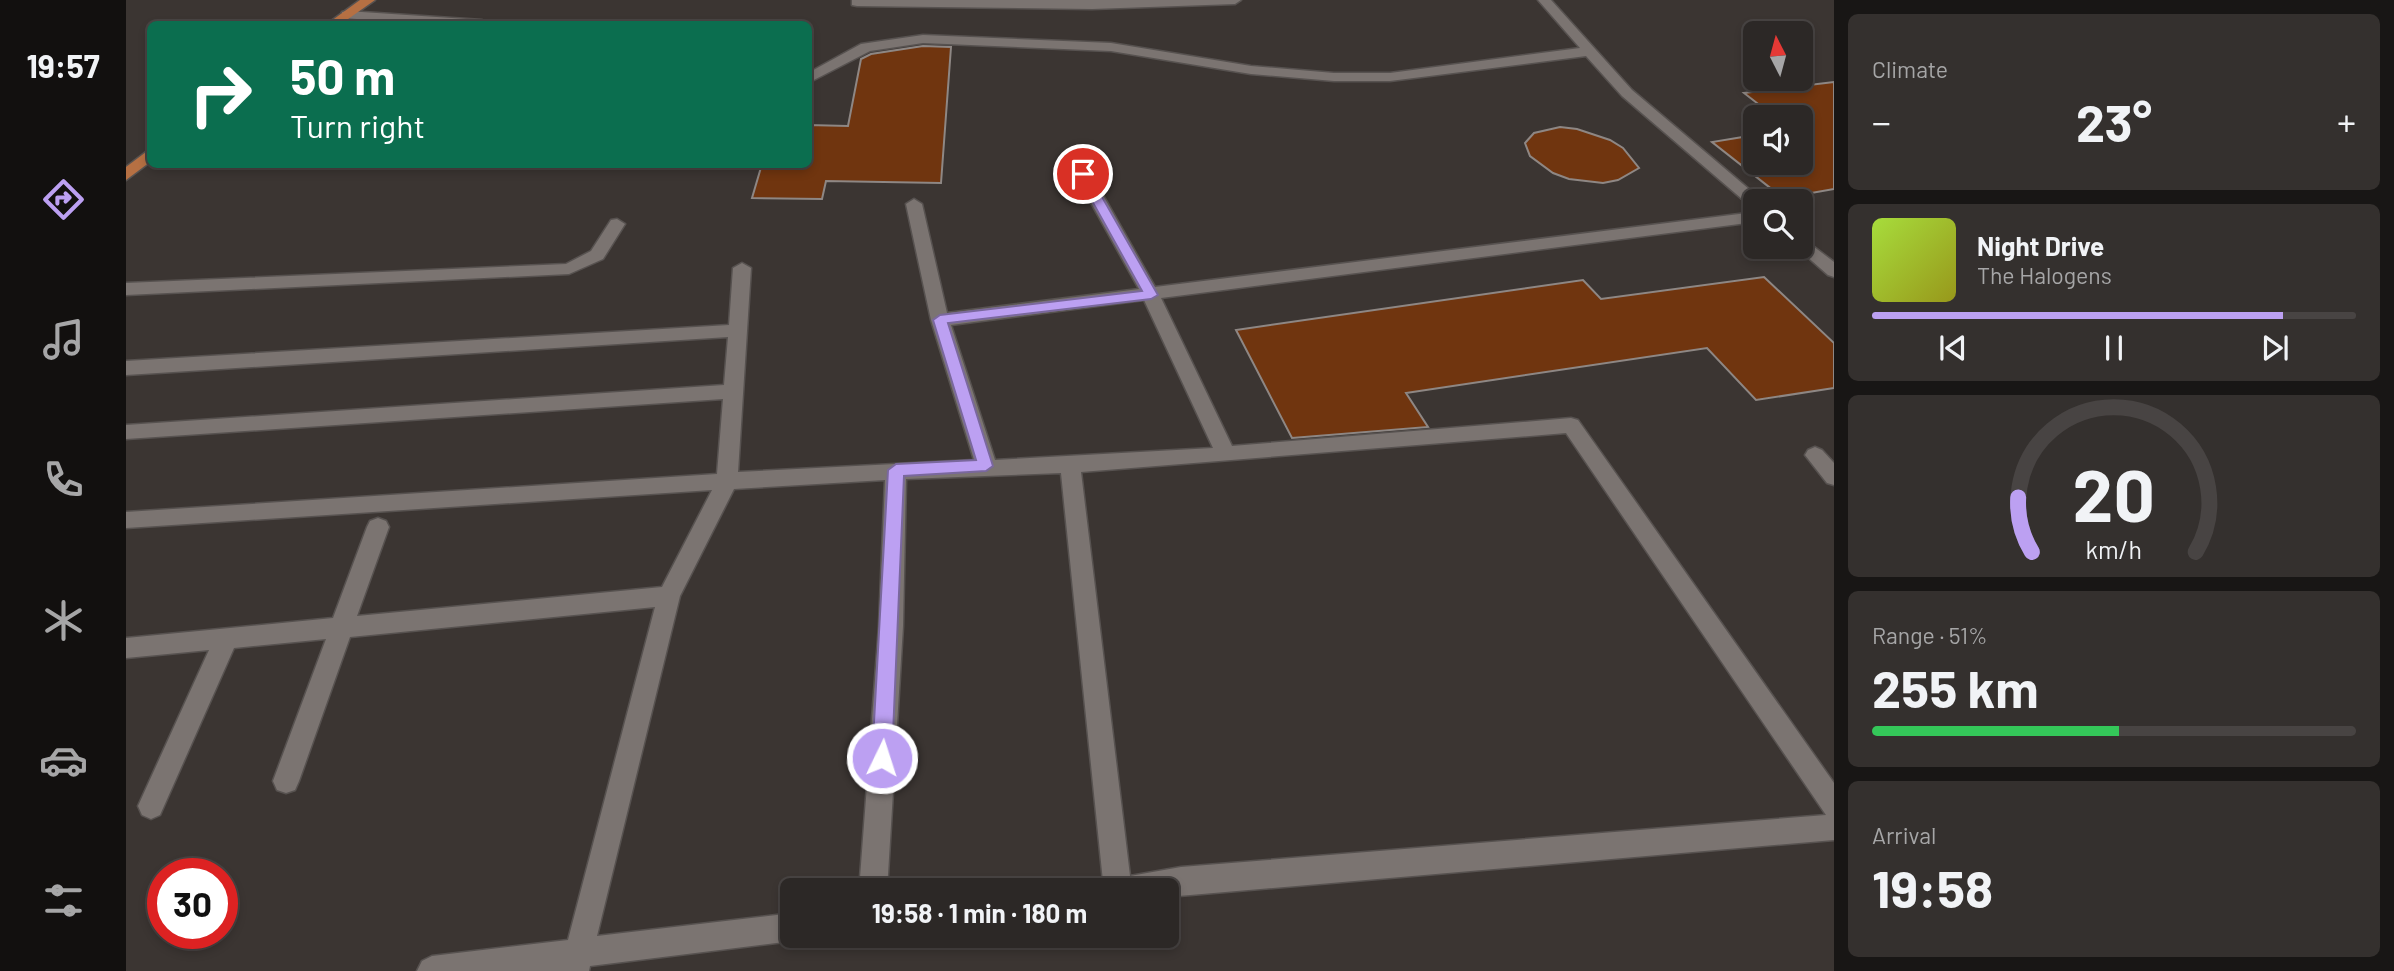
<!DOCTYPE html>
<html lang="en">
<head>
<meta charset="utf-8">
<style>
  :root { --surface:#2c2826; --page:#34302e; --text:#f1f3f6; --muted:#a6a6a7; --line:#484443; --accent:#bca0f2 }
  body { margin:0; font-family:Barlow,sans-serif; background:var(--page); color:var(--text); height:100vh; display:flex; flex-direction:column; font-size:26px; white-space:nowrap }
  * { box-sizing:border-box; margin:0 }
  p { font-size:23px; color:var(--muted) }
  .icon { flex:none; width:38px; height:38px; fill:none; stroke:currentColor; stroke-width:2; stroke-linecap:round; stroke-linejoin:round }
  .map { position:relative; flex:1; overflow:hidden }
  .details { display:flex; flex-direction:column; gap:14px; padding:14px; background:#181615; width:560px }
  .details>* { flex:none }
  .top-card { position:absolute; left:21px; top:21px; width:665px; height:147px; border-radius:10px; box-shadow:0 4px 10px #0003,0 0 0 2px var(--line); background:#0b6e4f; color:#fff; overflow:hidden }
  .needle { width:46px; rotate:354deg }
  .buttons { position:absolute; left:1617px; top:21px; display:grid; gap:14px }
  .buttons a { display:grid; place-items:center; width:70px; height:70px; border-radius:10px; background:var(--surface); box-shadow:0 4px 10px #0003,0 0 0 2px var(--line); font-size:35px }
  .speed { position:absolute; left:21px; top:858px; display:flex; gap:14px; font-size:35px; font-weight:700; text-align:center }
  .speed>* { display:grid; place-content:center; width:91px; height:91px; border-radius:50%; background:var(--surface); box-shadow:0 4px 10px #0003,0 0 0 2px var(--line); line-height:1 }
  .speed .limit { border:10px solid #d22; background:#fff; color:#111 }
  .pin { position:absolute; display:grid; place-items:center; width:60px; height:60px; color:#fff; margin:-30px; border:4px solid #fff; border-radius:50%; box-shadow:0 2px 7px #0007 }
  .me { position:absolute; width:77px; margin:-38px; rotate:4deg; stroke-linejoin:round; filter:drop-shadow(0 0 5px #0008) }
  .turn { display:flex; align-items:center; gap:24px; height:147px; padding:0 28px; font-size:32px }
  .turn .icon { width:91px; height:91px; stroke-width:2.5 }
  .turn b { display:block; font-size:49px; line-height:60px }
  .big { font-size:52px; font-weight:700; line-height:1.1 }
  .details .widget { flex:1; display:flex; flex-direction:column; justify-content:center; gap:10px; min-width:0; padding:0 24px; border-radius:10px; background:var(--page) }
  .details .dial { align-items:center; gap:0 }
  .dial svg { height:182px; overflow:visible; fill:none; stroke:var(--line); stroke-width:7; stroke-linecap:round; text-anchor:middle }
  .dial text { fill:var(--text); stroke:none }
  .song { display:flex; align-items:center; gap:21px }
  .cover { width:84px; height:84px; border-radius:10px; background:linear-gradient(135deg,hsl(80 70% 55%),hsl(60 70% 35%)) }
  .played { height:7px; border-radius:4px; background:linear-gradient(90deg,var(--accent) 85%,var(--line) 85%) }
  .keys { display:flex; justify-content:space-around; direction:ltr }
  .heat { display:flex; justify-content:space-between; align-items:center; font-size:38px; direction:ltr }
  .charge { height:10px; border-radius:5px; background:linear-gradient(90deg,#34c759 51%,var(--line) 0) }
  .trip { position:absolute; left:654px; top:878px; width:399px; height:70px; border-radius:10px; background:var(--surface); box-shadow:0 4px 10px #0003,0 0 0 2px var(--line); font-weight:700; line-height:70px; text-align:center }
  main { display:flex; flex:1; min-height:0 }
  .dock { display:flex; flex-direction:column; width:126px; justify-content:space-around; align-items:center; background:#12100f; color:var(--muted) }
  .dock .icon { width:49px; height:49px }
  .dock .selected { color:var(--accent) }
  .dock b { font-size:32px; color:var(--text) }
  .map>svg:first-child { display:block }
  .building { fill:#70350f; stroke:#8e8784; stroke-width:2 }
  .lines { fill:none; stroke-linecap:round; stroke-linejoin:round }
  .minor-casing { stroke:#575250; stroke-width:3 }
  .major-casing { stroke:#575250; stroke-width:3 }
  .minor { fill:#7b7471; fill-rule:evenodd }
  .major { fill:#b67043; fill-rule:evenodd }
  .route { fill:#bca0f2; stroke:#7a689d; stroke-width:2 }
</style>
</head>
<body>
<main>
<nav class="dock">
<b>19:57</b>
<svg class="icon selected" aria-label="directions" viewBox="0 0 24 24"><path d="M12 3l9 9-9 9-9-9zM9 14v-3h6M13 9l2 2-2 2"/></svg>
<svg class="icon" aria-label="music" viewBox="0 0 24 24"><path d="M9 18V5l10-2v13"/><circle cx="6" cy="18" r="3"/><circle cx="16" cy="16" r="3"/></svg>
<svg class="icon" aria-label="phone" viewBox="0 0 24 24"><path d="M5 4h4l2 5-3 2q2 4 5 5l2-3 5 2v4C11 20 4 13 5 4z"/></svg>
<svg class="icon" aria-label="climate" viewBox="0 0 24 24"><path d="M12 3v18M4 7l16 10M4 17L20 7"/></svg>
<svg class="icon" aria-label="car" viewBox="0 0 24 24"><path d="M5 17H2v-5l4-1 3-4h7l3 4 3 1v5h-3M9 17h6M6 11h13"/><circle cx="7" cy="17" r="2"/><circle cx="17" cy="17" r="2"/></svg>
<svg class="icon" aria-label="filters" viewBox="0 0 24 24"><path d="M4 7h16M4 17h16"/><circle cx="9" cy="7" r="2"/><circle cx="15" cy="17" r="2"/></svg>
</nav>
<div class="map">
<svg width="1708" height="971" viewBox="0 0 1708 971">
  <rect width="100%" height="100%" fill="#3b3532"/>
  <g class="building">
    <polygon points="797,46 825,47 815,183 700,181 696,199 626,198 636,164 682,164 682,125 722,126 735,59 745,54"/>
    <polygon points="1708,82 1708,189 1657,198 1586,142 1629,135 1629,163 1675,163 1675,117 1649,117 1618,93"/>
    <polygon points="1434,127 1451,129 1484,140 1497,148 1513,168 1492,180 1477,183 1443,179 1427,173 1404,156 1399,143 1408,133"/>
    <polygon points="1638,277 1708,343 1708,388 1630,400 1581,348 1280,393 1302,427 1166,438 1110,330 1457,280 1475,299"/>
  </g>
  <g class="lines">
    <defs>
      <g id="minor">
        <polygon points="726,0 1115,0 1109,4 966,9 731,6 726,5"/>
        <polygon points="1412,0 1425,0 1506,90 1637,201 1629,201 1629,207 1623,205 1496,96 1460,56 1264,81 1208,81 1125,74 985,51 797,43 744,51 682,83 682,73 735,44 797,35 985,43 1125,66 1208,73 1264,73 1454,48"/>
        <polygon points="221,11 356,20 363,24 304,24 216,18 216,12"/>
        <path d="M957,169L965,174L1029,287L1629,212V222L1035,298L1106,446L1445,418L1452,420L1708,783V840L1041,897V891H978L935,473L780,479L777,626L761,891H733L753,626L759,480L608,489L554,596L471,936L667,913V936H677L667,941L464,966L463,971H291L296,961L306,956L442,940L529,607L224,637L173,781L169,790L160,793L151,790L147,781L200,639L108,648L34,815L25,819L16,815L12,806L83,650L0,658V638L207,618L241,527L244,521L252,518L260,521L263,527L231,616L536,587L586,490L0,528V512L591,474L597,399L0,439V425L598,385L602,337L0,375V361L603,325L607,268L616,263L625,268L612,472L848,460L805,320L780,204L788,199L796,204L821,313L1013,289L949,174ZM1018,300L1087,448L869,460L825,325ZM1440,433L1700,815L1055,867L1004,876L955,472Z"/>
        <polygon points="491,219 499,224 477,259 443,274 0,295 0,283 440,264 465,251 485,220"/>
        <polygon points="1675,237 1708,262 1708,277 1702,275 1670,247 1675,247"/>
        <polygon points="1689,447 1696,450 1708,463 1708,485 1701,483 1679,455 1682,450"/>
      </g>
      <g id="major">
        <polygon points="234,0 249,0 215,24 201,24"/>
        <polygon points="24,149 24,162 0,180 0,167"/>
      </g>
    </defs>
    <use href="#minor" class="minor-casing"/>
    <use href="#major" class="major-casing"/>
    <use href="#minor" class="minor"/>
    <use href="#major" class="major"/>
  </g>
  <polygon class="route" points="957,170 963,174 1032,295 1025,299 822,323 867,466 860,471 778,476 766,758 763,765 756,767 749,765 746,758 762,470 770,464 850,460 807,320 814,315 1016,291 951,174"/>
</svg>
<div class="buttons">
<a><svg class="needle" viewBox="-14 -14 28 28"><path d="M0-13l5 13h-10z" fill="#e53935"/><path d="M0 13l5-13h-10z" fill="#a6a6a7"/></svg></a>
<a><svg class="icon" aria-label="sound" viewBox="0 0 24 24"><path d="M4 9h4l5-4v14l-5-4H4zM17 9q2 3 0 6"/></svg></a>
<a><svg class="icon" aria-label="search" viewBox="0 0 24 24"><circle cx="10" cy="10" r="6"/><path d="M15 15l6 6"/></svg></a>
</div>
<div class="speed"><div class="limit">30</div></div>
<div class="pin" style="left:957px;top:174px;background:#d93025"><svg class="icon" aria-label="arrive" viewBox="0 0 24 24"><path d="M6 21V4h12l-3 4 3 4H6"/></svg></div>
<svg class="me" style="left:756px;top:758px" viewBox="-20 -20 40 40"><circle r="17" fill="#bca0f2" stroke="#fff" stroke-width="3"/><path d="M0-11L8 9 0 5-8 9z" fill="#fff"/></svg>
<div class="trip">19:58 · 1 min · 180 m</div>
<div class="top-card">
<div class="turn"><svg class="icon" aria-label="right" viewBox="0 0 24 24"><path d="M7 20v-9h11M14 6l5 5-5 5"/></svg><div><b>50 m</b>Turn right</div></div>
</div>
</div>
<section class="details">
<div class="widget"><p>Climate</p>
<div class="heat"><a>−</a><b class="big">23°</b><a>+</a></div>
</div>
<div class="widget">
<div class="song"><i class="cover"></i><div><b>Night Drive</b><p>The Halogens</p></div></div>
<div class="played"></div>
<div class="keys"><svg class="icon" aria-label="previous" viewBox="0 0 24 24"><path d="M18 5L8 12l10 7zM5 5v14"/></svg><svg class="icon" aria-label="pause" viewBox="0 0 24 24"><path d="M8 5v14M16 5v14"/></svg><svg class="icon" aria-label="next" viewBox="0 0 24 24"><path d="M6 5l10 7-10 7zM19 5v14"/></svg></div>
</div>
<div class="widget dial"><svg viewBox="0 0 100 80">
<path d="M14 69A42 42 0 1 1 86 69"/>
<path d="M14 69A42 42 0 0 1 8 45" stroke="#bca0f2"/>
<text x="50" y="56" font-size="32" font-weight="700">20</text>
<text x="50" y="72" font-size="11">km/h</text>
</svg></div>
<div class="widget"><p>Range · 51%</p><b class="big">255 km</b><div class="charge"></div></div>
<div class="widget"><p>Arrival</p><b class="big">19:58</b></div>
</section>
</main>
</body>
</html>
